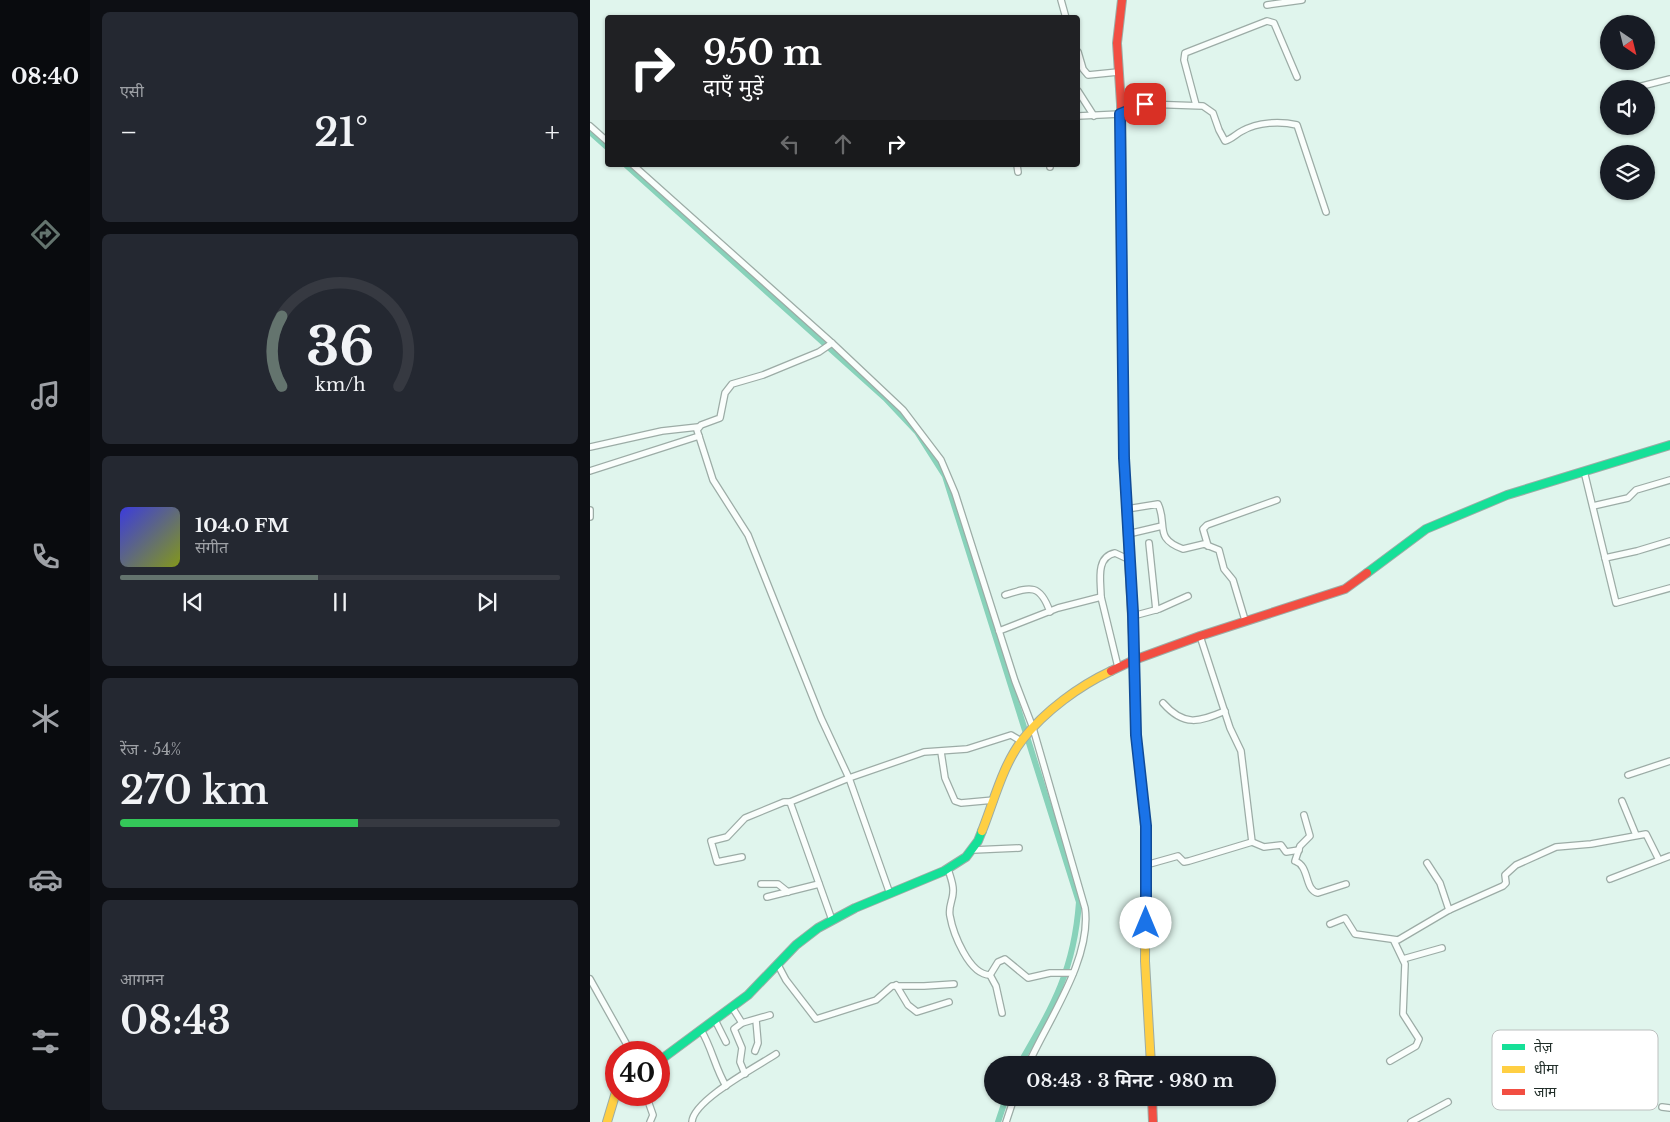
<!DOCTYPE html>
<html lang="hi">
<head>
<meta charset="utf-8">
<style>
  :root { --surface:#171b24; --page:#242831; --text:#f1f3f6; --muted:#9ea1a6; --line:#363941; --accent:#64746e }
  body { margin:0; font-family:"Libre Baskerville","Noto Sans Devanagari",serif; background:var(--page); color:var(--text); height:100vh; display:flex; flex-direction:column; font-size:19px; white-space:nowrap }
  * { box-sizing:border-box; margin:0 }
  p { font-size:16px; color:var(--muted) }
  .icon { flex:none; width:28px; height:28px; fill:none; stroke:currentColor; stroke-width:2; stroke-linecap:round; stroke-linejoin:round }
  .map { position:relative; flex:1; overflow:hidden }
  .sheet { display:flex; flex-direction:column; gap:12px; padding:12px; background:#0d0f14; width:500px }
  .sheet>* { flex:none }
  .top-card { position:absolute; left:15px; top:15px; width:475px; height:152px; border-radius:5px; box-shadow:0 1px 4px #0004; background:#202124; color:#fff; overflow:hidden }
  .needle { width:32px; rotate:145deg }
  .buttons { position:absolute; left:1010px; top:15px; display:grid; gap:10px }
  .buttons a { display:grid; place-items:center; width:55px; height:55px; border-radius:50%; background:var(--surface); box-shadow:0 1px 4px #0004; font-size:25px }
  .speed { position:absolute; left:15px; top:1041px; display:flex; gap:10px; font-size:25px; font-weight:700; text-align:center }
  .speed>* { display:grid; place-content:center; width:65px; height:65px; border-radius:50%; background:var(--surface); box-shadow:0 1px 4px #0004; line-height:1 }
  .speed .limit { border:8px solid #d22; background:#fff; color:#111 }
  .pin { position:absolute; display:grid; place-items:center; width:42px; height:42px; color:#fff; margin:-21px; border-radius:10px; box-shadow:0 2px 8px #0006 }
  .me { position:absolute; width:55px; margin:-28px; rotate:0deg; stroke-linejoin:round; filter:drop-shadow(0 0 4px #0008) }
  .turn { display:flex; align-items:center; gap:18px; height:105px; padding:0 15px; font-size:22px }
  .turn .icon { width:65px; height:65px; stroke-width:2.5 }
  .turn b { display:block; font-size:35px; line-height:42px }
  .lanes { display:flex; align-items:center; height:48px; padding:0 15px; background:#0003; justify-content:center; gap:25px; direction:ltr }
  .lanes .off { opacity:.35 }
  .big { font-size:38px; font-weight:600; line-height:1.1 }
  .sheet .card { flex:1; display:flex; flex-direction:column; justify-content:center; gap:8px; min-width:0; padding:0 18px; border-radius:8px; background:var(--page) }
  .sheet .dial { align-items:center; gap:0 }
  .dial svg { height:130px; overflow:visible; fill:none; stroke:var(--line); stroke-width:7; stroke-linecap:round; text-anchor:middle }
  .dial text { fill:var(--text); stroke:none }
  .song { display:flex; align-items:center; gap:15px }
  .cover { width:60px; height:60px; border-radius:8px; background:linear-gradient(135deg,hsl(240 70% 55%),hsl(70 70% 35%)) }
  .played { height:5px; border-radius:2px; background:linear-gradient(90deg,var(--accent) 45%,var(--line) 45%) }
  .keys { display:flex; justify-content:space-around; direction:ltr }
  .heat { display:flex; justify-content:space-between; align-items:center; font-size:28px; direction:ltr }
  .charge { height:8px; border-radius:4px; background:linear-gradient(90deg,#34c759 54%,var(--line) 0) }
  .trip { position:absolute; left:394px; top:1056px; width:292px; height:50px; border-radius:25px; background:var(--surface); box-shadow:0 1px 4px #0004; font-weight:600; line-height:50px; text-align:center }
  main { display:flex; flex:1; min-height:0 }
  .tabs { display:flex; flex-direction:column; width:90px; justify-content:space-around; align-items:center; background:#090b0e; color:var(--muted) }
  .tabs .icon { width:35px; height:35px }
  .tabs .selected { color:var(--accent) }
  .tabs b { font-size:22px; color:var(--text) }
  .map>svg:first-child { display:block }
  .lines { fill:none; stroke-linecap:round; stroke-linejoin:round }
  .canal { stroke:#88d2ba; stroke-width:6 }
  .street-casing { stroke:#9caca6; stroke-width:8 }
  .fast-casing { stroke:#9caca6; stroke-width:10 }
  .slow-casing { stroke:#9caca6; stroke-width:10 }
  .jam-casing { stroke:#9caca6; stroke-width:10 }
  .street { stroke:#fafefc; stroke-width:5.5 }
  .fast { stroke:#16e098; stroke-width:8 }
  .slow { stroke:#ffcf43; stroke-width:8 }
  .jam { stroke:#f24e42; stroke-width:8 }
  .route-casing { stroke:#114b97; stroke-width:12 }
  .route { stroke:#1a73e8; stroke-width:9 }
  .key { fill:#fff; stroke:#bcc0bf; stroke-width:1 }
  .key-label { font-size:14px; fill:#212e29 }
</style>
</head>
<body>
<main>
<nav class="tabs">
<b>08:40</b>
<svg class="icon selected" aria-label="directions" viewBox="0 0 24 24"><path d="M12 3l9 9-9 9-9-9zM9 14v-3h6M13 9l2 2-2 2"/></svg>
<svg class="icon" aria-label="music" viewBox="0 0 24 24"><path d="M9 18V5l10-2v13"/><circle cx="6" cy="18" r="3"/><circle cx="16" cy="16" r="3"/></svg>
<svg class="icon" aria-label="phone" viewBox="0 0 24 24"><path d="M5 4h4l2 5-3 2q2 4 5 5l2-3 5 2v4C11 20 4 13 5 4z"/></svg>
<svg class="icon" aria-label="climate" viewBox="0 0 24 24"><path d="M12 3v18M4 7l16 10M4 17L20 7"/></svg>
<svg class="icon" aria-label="car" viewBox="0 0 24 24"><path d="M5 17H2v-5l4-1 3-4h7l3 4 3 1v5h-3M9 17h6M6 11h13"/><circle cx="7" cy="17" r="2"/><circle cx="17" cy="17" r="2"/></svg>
<svg class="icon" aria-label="filters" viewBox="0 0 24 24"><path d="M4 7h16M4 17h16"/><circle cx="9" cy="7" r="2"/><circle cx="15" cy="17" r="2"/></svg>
</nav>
<section class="sheet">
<div class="card"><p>एसी</p>
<div class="heat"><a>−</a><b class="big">21°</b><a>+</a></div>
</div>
<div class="card dial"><svg viewBox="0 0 100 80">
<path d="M14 69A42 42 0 1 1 86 69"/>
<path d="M14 69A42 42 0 0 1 14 26" stroke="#64746e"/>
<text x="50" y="56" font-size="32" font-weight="700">36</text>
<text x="50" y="72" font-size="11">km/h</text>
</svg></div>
<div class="card">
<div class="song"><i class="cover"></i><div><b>104.0 FM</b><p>संगीत</p></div></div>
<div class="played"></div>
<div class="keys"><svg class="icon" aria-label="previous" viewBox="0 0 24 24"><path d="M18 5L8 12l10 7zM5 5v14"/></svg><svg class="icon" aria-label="pause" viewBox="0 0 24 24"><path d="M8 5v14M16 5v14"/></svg><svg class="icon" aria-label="next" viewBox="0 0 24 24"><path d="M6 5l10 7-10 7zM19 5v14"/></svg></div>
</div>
<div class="card"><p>रेंज · 54%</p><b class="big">270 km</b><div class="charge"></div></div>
<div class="card"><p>आगमन</p><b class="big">08:43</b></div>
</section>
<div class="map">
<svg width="1080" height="1122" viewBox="0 0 1080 1122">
  <rect width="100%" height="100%" fill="#e0f5ed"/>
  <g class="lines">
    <g class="canal">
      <polyline points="0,132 18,148"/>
      <path d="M36,165L295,398L327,432L355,476L489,902C484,971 463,1006 429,1065"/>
      <polyline points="408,1122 416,1098"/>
    </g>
    <defs>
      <g id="street">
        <polyline points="471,0 476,18"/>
        <polyline points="677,5 712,0"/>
        <polyline points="488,52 493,69 498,75 528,72"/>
        <polyline points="1040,89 1080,79"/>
        <polyline points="488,91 504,116"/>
        <polyline points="606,105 594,60 595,53 677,21 684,23 707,77"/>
        <path d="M488,116L530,114L555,104L613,106L623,113L629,130L635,141C642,139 646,134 652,131C668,122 690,121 707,125L736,212"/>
        <polyline points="0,126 18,142"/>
        <path d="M43,165L242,343L313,410L351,460L365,493L425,681L443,728L495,908C502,959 458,1020 438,1065"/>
        <polyline points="427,165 428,172"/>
        <polyline points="460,165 460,167"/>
        <polyline points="242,343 229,352 173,375 142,384 135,393 130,418 111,425 107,430 123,480 158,535 231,718 259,778 300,894"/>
        <polyline points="0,447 72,431 108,427"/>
        <polyline points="0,471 109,436"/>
        <polyline points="994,471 1026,603 1080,588"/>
        <polyline points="1003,506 1038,498 1046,490 1080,480"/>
        <path d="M537,509L568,504C578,525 563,538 593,549L614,544L629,550L634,569L643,580L655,620"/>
        <polyline points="0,510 0,517"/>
        <polyline points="538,534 572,526"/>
        <polyline points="559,543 566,610"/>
        <polyline points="618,546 613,529 617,525 687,500"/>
        <polyline points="1015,558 1047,551 1080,541"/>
        <path d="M415,595C440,587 450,583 460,612"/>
        <path d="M511,597C511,582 505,557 525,553L540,560"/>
        <polyline points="543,616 569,609 598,596"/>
        <polyline points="409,631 468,608 511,597 528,667"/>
        <path d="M573,703C594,727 609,722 635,711"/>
        <polyline points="351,752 355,778 365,801 371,803 404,800"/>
        <polyline points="1038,775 1080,761"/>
        <polyline points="1032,801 1046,835"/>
        <polyline points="200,802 259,778 334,752 377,749 421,735 431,741"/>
        <path d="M714,815L720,836L710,846L705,861C720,866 714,890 728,893L756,884"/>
        <polyline points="662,842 674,847 691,845 696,852 709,850"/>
        <polyline points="383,850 429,848"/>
        <polyline points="152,857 127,862 121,841 137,837 155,818 194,802 200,802 242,920"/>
        <polyline points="837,863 850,883 859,910"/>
        <polyline points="556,865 588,856 594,862 599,861 662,842 651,751 640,728 610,636"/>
        <path d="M358,869C360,876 364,885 363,892C363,900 358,907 360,916C363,933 379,975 400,975L408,962L415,959L438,978L460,973H483"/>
        <polyline points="1020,879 1080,856"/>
        <polyline points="171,884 188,884 198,892"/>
        <polyline points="177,897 229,884"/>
        <polyline points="740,924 755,918 765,934 808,940 859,910 913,886 916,883 915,875 926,865 966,847 1001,844 1056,834 1069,860"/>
        <polyline points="813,959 852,948"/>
        <polyline points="188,965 196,980 226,1019 286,1000 302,986 334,986 364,984"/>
        <polyline points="400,975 406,986 412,1013"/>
        <polyline points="0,979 41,1052"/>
        <polyline points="306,985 318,1005 327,1012 359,1002"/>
        <polyline points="142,1007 152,1023"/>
        <polyline points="125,1020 136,1042"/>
        <path d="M111,1030C122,1048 125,1068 136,1086"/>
        <polyline points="165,1051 168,1043 166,1020"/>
        <polyline points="800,1061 826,1046 829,1039 813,1014 815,964 804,941"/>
        <polyline points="155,1074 150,1062 152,1048 144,1029 152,1023 180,1015"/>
        <polyline points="57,1098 63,1115 60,1122"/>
        <polyline points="1072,1107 1080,1108"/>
        <path d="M102,1122C103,1100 168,1066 186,1054"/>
        <polyline points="416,1122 424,1098"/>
        <polyline points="821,1122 858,1102"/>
      </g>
      <g id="fast">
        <polyline points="533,385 534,458 545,676"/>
        <polyline points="777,573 836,529 917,495 1080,445"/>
        <polyline points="69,1061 158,995 206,945 228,928 265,908 354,871 376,857 388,841 392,831"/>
      </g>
      <g id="slow">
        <polyline points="545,676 546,735 556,826 555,961 561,1065"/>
        <path d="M392,831C404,801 413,764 433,739C455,711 489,686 521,671"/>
        <polyline points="17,1122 26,1092"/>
      </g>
      <g id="jam">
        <polyline points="532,0 527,43 531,104 533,385"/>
        <polyline points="521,671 544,660 610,636 755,589 777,573"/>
        <polyline points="562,1098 563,1122"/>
      </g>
    </defs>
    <use href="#street" class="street-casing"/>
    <use href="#fast" class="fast-casing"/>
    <use href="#slow" class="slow-casing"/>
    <use href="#jam" class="jam-casing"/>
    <use href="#street" class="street"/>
    <use href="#fast" class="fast"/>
    <use href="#slow" class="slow"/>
    <use href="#jam" class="jam"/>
  </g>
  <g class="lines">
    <defs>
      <polyline id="route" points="555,104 530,114 534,458 543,613 546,735 556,826 556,923"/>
    </defs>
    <use href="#route" class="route-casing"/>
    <use href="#route" class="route"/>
  </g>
  <rect x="902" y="1030" width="166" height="80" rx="8" class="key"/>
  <rect x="912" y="1044" width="23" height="6" fill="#16e098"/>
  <rect x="912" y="1066" width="23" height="7" fill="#ffcf43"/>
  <rect x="912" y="1089" width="23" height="6" fill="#f24e42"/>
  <g class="key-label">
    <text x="944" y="1052">तेज़</text>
    <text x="944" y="1074">धीमा</text>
    <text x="944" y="1097">जाम</text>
  </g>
</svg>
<div class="buttons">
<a><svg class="needle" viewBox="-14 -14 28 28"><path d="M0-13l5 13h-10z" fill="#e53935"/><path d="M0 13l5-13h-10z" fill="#9ea1a6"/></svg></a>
<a><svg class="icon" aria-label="sound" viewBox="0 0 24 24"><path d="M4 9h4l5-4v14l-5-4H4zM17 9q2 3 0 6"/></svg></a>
<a><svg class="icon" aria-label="layers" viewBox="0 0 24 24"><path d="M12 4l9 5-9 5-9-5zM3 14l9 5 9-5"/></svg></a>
</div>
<div class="speed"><div class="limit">40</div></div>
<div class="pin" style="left:555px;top:104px;background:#d93025"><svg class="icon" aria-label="arrive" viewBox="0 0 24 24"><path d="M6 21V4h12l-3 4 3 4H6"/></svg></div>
<svg class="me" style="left:556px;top:923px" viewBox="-20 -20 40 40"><circle r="19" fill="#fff"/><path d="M0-13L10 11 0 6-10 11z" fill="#1a73e8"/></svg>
<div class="trip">08:43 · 3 मिनट · 980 m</div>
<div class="top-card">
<div class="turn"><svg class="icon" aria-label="right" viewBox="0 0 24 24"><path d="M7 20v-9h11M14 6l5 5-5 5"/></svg><div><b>950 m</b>दाएँ मुड़ें</div></div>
<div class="lanes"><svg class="icon off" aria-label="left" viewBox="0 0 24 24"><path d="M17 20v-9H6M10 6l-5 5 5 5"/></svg><svg class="icon off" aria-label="ahead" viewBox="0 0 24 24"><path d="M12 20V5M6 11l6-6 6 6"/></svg><svg class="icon" aria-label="right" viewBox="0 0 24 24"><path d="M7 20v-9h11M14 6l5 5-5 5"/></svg></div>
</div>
</div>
</main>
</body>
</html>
